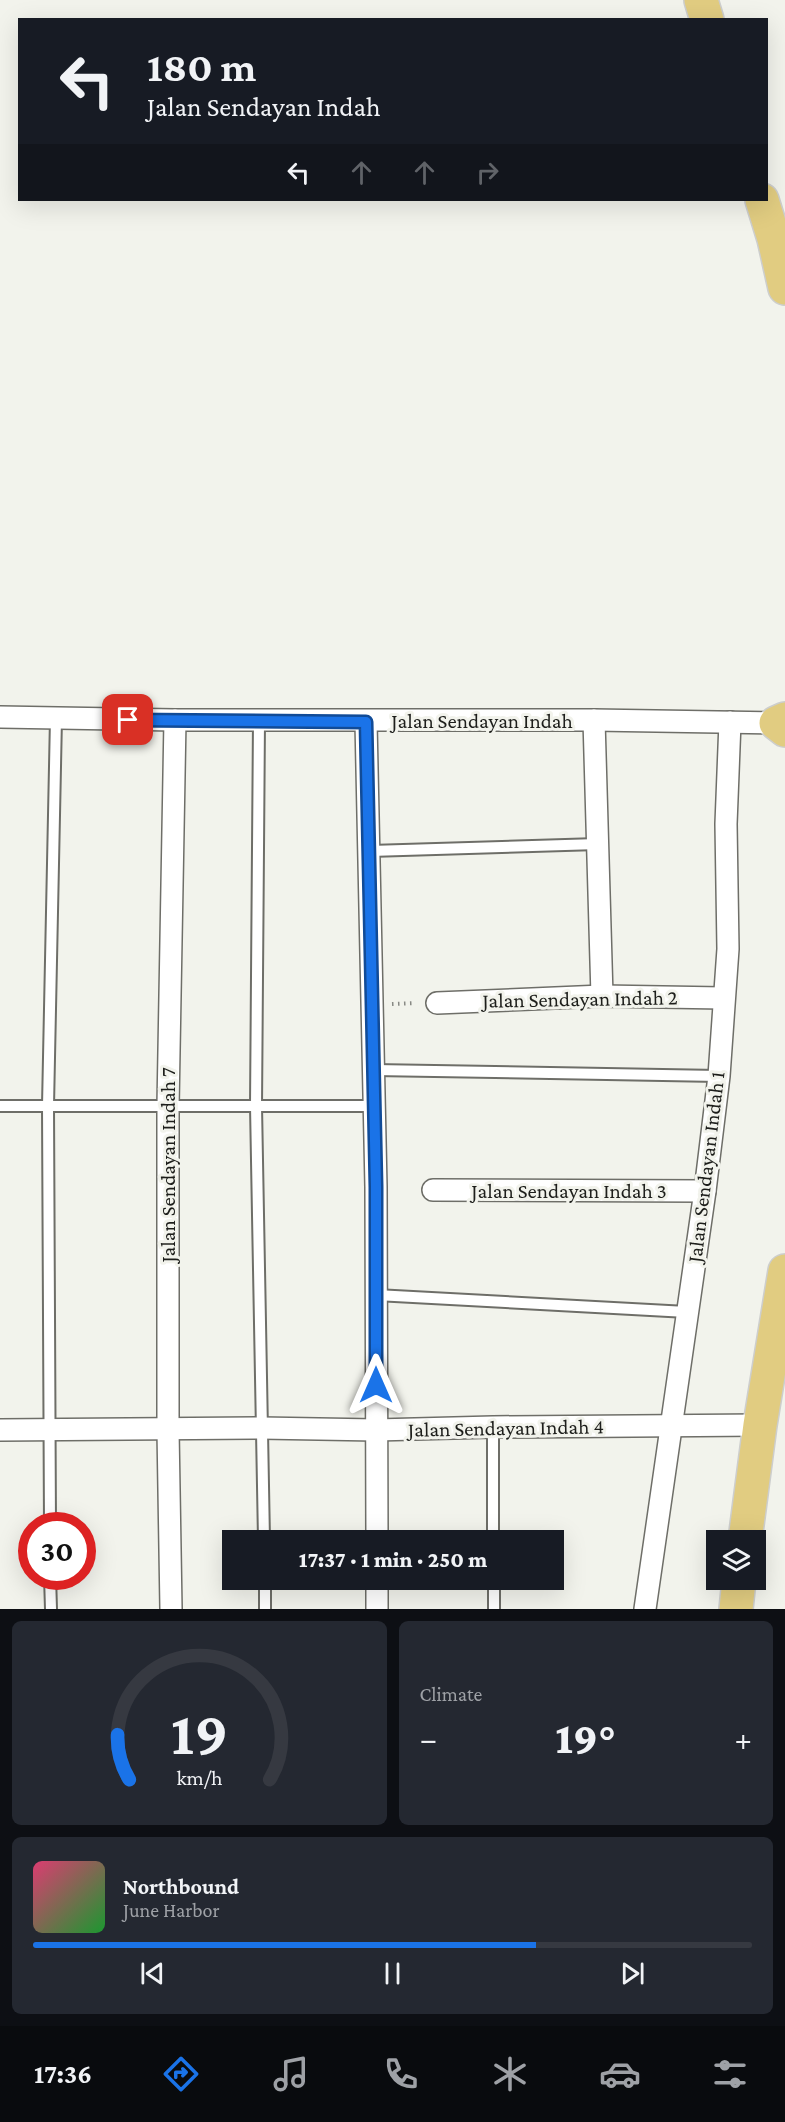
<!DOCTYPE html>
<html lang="en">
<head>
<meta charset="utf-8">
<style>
  :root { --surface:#171b24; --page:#242831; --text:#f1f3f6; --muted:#9ea1a6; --line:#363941; --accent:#1a73e8 }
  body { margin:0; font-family:"Crimson Pro",serif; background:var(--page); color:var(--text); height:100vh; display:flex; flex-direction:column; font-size:22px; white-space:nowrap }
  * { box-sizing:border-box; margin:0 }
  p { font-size:20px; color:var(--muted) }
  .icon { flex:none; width:33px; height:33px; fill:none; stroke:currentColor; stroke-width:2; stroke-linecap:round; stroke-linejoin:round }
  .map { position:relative; height:1609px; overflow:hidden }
  .panel { display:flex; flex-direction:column; gap:12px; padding:12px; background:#0d0f14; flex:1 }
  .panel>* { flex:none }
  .hud { position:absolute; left:18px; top:18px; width:750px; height:183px; border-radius:0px; box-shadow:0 6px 24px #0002; background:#171b24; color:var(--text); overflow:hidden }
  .controls { position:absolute; left:706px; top:1530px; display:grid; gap:12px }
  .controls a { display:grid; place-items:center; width:60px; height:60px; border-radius:0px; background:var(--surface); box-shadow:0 6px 24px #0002; font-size:30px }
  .speed { position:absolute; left:18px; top:1512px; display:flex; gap:12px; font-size:30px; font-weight:700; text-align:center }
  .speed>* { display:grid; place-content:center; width:78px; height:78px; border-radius:50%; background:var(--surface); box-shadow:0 6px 24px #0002; line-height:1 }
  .speed .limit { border:9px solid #d22; background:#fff; color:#111 }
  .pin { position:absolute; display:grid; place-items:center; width:51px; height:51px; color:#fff; margin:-26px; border-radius:12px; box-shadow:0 3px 9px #0006 }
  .me { position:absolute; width:66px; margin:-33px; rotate:0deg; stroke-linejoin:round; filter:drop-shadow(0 0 4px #0008) }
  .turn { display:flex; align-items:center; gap:21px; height:126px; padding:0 30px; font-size:27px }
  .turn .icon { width:78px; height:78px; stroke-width:2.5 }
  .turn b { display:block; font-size:42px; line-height:51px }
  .lanes { display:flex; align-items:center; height:57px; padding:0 30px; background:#0003; justify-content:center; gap:30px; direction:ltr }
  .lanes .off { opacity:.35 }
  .big { font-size:45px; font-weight:800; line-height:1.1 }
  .panel .card { flex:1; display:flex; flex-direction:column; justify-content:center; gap:9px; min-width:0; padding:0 21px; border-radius:9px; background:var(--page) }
  .panel .dial { align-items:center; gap:0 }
  .dial svg { height:156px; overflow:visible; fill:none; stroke:var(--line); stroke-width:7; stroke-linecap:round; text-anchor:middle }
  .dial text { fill:var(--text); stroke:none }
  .song { display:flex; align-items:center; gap:18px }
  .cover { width:72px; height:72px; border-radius:9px; background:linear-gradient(135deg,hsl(340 70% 55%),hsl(130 70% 35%)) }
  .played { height:6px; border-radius:3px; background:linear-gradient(90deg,var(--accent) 70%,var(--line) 70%) }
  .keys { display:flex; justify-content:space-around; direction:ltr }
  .heat { display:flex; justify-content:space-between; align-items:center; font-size:33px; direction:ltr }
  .panel .tiles { flex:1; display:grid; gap:12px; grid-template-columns:1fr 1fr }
  .card:last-child { grid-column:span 2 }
  .trip { position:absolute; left:222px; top:1530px; width:342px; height:60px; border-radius:0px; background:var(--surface); box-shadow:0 6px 24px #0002; font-weight:800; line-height:60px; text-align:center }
  .menu { display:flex; height:96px; justify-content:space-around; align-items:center; background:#090b0e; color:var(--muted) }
  .menu .icon { width:42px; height:42px }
  .menu .on { color:var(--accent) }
  .menu b { font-size:27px; color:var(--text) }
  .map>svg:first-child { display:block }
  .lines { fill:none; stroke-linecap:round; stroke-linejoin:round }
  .service-casing { stroke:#6e6e68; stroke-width:14 }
  .minor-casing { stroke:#6e6e68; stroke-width:24 }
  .primary-casing { stroke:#cdcecd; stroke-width:36 }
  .path { stroke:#888984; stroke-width:4; stroke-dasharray:1.5 4.5; stroke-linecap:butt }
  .service { stroke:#fff; stroke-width:10 }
  .minor { stroke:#fff; stroke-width:21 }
  .primary { stroke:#e1cc81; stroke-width:33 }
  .route-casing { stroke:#114b97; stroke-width:15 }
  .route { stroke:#1a73e8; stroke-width:10 }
  .labels { text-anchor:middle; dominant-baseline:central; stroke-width:6; stroke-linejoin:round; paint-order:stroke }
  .street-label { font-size:21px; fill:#1d1e1b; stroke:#f2f3ec }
</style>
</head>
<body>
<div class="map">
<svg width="785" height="1609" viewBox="0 0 785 1609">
  <rect width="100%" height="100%" fill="#f2f3ec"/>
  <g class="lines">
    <defs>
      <g id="service">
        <polyline points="259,720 256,1106 264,1540"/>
        <polyline points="370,851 598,844"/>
        <polyline points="374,1070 719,1076"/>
        <polyline points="0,1106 374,1106"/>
        <polyline points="376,1295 687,1312"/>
        <polyline points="493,1427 493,1540"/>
        <polyline points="50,1526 48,1106 56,718"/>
        <polyline points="50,1576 51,1609"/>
        <polyline points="265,1580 265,1609"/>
        <polyline points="494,1580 494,1609"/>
      </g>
      <g id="minor">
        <polyline points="0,717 175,720 594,720 785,723"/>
        <polyline points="594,720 602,996"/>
        <polyline points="366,722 376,1187 377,1540"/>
        <polyline points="437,1003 602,996 723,998"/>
        <polyline points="433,1190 705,1191"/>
        <polyline points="0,1430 261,1428 376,1430 493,1427 760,1425"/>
        <polyline points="377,1580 377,1609"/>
        <polyline points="171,1609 168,1430 168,1106 175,720"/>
        <polyline points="645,1609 705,1191 719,1076 728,949 726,824 730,722"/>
      </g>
      <g id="primary">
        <polyline points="701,0 707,20"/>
        <polyline points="762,200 774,239 785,288"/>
        <polyline points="785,719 776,723 785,730"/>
        <polyline points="745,1540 760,1425 785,1271"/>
        <polyline points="736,1609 739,1580"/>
      </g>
    </defs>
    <use href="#service" class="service-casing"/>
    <use href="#minor" class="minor-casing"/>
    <use href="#primary" class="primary-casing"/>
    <polyline class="path" points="392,1004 415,1003"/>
    <use href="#service" class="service"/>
    <use href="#minor" class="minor"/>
    <use href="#primary" class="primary"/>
  </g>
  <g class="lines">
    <defs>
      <polyline id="route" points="128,720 366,722 376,1187 376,1385"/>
    </defs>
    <use href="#route" class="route-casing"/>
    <use href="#route" class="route"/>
  </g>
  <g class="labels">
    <g class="street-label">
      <text x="482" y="721">Jalan Sendayan Indah</text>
      <text transform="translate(580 999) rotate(-1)">Jalan Sendayan Indah 2</text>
      <text transform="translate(168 1165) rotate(-90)">Jalan Sendayan Indah 7</text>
      <text transform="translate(706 1167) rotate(-83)">Jalan Sendayan Indah 1</text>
      <text x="569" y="1191">Jalan Sendayan Indah 3</text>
      <text transform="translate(506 1428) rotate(-1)">Jalan Sendayan Indah 4</text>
    </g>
  </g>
</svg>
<div class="controls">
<a><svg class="icon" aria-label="layers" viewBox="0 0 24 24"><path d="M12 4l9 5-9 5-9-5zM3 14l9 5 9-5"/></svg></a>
</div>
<div class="speed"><div class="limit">30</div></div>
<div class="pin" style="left:128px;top:720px;background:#d93025"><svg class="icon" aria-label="arrive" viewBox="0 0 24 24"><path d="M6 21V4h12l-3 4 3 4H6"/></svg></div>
<svg class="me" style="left:376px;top:1385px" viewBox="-20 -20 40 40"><path d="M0-17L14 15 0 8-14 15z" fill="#1a73e8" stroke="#fff" stroke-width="4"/></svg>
<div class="trip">17:37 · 1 min · 250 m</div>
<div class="hud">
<div class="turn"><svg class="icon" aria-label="left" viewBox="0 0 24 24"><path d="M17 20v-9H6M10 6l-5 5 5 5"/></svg><div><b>180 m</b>Jalan Sendayan Indah</div></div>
<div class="lanes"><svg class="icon" aria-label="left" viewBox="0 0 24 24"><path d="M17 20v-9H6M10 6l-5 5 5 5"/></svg><svg class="icon off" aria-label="ahead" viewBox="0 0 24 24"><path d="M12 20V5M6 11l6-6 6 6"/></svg><svg class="icon off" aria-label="ahead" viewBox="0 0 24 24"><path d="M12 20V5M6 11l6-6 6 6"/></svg><svg class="icon off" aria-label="right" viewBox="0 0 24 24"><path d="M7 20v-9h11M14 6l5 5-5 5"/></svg></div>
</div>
</div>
<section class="panel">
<div class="tiles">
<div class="card dial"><svg viewBox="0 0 100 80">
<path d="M14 69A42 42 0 1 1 86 69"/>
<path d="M14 69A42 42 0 0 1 8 46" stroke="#1a73e8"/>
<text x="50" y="56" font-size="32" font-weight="700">19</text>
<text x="50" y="72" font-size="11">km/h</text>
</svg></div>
<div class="card"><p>Climate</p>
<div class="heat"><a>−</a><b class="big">19°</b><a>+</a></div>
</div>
<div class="card">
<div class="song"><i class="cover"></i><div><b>Northbound</b><p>June Harbor</p></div></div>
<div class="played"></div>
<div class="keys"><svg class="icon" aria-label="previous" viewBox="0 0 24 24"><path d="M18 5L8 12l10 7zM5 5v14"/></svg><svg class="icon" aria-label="pause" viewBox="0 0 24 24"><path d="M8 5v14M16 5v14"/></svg><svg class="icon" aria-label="next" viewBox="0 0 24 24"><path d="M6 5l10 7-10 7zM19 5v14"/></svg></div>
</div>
</div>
</section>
<nav class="menu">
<b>17:36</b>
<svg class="icon on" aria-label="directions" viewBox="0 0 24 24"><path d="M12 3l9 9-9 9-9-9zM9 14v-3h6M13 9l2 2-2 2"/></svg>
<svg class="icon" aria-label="music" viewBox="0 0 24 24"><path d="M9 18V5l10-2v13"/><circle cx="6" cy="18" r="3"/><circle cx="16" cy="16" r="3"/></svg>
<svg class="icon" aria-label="phone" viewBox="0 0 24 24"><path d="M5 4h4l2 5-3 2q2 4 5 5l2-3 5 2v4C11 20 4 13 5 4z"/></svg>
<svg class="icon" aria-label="climate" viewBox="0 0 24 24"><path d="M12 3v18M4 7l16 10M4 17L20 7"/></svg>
<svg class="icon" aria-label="car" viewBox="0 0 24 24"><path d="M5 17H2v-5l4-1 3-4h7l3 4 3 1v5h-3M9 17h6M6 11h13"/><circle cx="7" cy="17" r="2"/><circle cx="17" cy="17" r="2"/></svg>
<svg class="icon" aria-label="filters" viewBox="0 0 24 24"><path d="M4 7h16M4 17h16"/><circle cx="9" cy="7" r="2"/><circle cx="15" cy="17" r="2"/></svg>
</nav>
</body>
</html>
